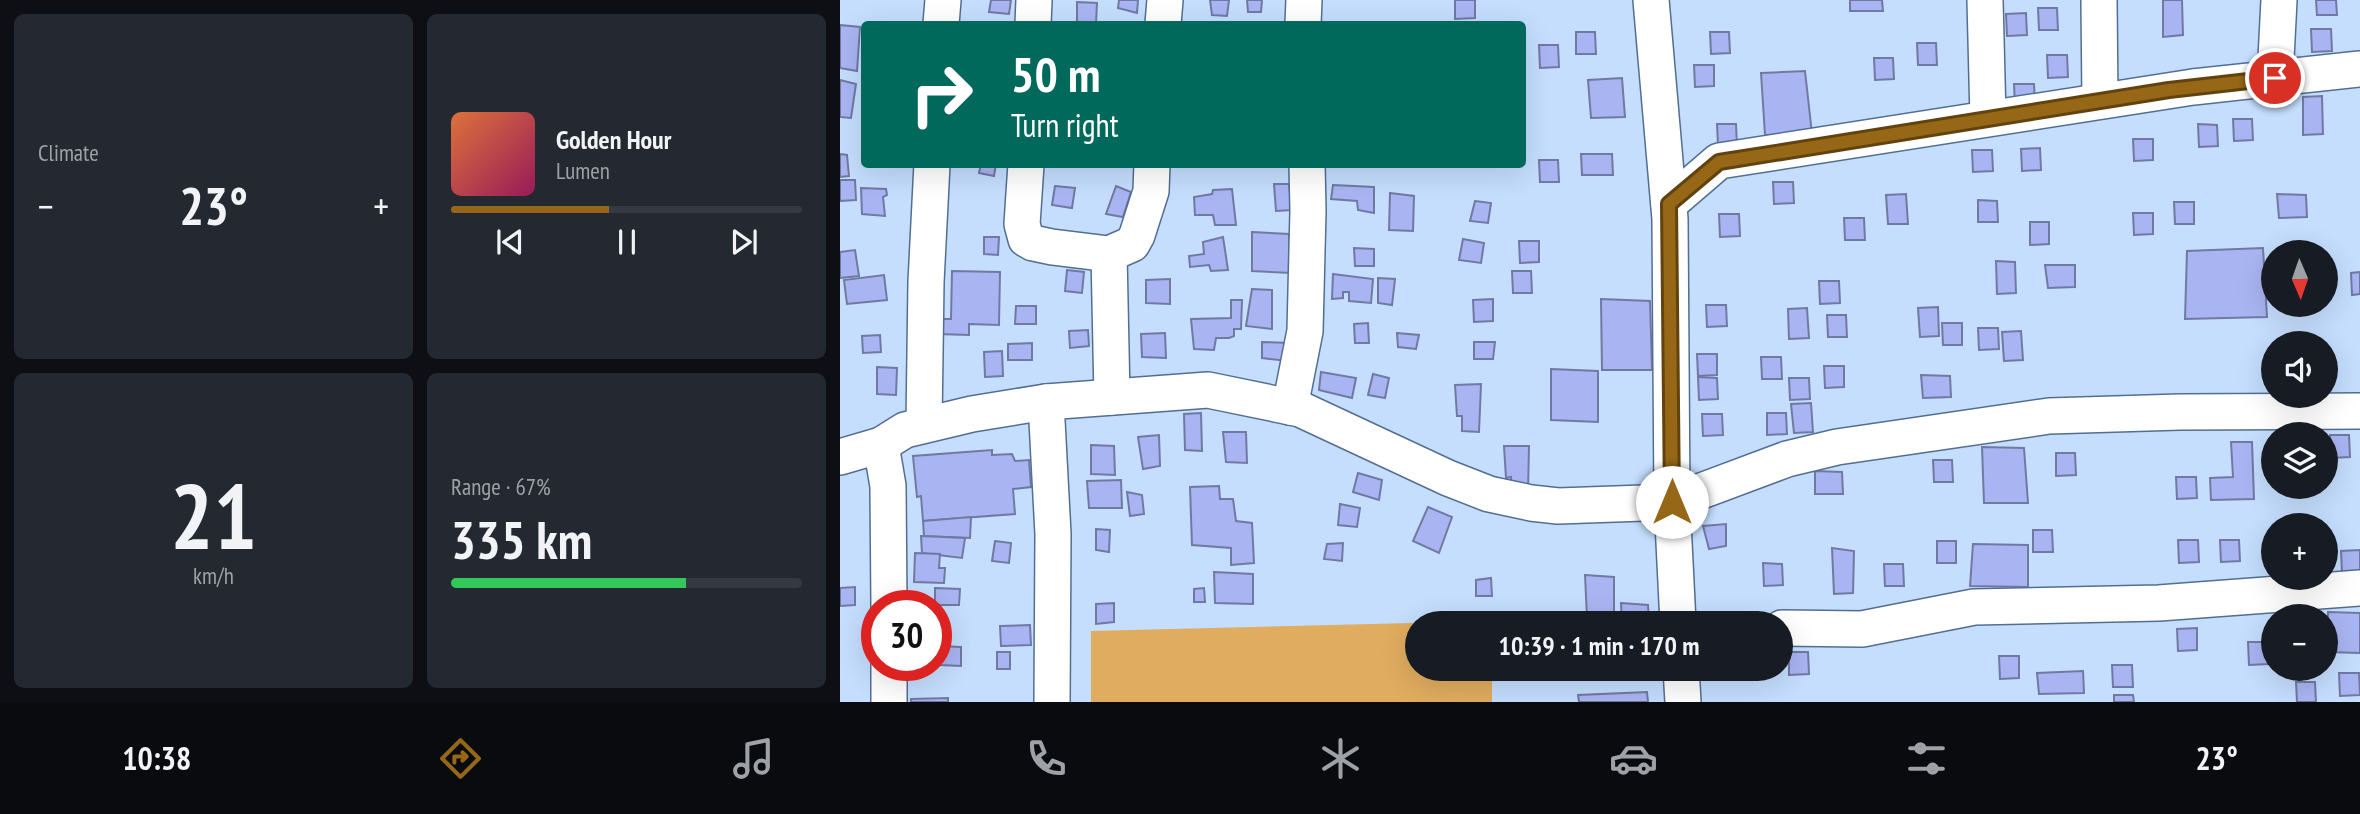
<!DOCTYPE html>
<html lang="en">
<head>
<meta charset="utf-8">
<style>
  :root { --surface:#171b24; --page:#242831; --text:#f1f3f6; --muted:#9ea1a6; --line:#363941; --accent:#966716 }
  body { margin:0; font-family:"PT Sans Narrow",sans-serif; background:var(--page); color:var(--text); height:100vh; display:flex; flex-direction:column; font-size:26px; white-space:nowrap }
  * { box-sizing:border-box; margin:0 }
  p { font-size:23px; color:var(--muted) }
  .icon { flex:none; width:38px; height:38px; fill:none; stroke:currentColor; stroke-width:2; stroke-linecap:round; stroke-linejoin:round }
  .map { position:relative; flex:1; overflow:hidden }
  .side { display:flex; flex-direction:column; gap:14px; padding:14px; background:#0d0f14; width:840px }
  .side>* { flex:none }
  .guide { position:absolute; left:21px; top:21px; width:665px; height:147px; border-radius:7px; box-shadow:0 7px 28px #0002; background:#00695c; color:#fff; overflow:hidden }
  .needle { width:46px; rotate:178deg }
  .tools { position:absolute; left:1421px; top:240px; display:grid; gap:14px }
  .tools a { display:grid; place-items:center; width:77px; height:77px; border-radius:50%; background:var(--surface); box-shadow:0 7px 28px #0002; font-size:35px }
  .speed { position:absolute; left:21px; top:590px; display:flex; gap:14px; font-size:35px; font-weight:700; text-align:center }
  .speed>* { display:grid; place-content:center; width:91px; height:91px; border-radius:50%; background:var(--surface); box-shadow:0 7px 28px #0002; line-height:1 }
  .speed .limit { border:10px solid #d22; background:#fff; color:#111 }
  .pin { position:absolute; display:grid; place-items:center; width:60px; height:60px; color:#fff; margin:-30px; border:4px solid #fff; border-radius:50%; box-shadow:0 2px 7px #0007 }
  .me { position:absolute; width:77px; margin:-38px; rotate:0deg; stroke-linejoin:round; filter:drop-shadow(0 0 5px #0008) }
  .turn { display:flex; align-items:center; gap:24px; height:147px; padding:0 35px; font-size:32px }
  .turn .icon { width:91px; height:91px; stroke-width:2.5 }
  .turn b { display:block; font-size:49px; line-height:60px }
  .big { font-size:52px; font-weight:700; line-height:1.1 }
  .side .tile { flex:1; display:flex; flex-direction:column; justify-content:center; gap:10px; min-width:0; padding:0 24px; border-radius:10px; background:var(--page) }
  .side .dial { align-items:center; gap:0 }
  .dial b { font-size:91px; line-height:1 }
  .song { display:flex; align-items:center; gap:21px }
  .cover { width:84px; height:84px; border-radius:10px; background:linear-gradient(135deg,hsl(20 70% 55%),hsl(330 70% 35%)) }
  .played { height:7px; border-radius:4px; background:linear-gradient(90deg,var(--accent) 45%,var(--line) 45%) }
  .keys { display:flex; justify-content:space-around; direction:ltr }
  .heat { display:flex; justify-content:space-between; align-items:center; font-size:38px; direction:ltr }
  .charge { height:10px; border-radius:5px; background:linear-gradient(90deg,#34c759 67%,var(--line) 0) }
  .side .tiles { flex:1; display:grid; gap:14px; grid-template-columns:repeat(2,1fr) }
  .trip { position:absolute; left:565px; top:611px; width:388px; height:70px; border-radius:35px; background:var(--surface); box-shadow:0 7px 28px #0002; font-weight:700; line-height:70px; text-align:center }
  .tabs { display:flex; height:112px; justify-content:space-around; align-items:center; background:#090b0e; color:var(--muted) }
  .tabs .icon { width:49px; height:49px }
  .tabs .active { color:var(--accent) }
  .tabs b { font-size:32px; color:var(--text) }
  main { display:flex; flex:1; min-height:0 }
  .map>svg:first-child { display:block }
  .green { fill:#e0ac5f }
  .building { fill:#a9b5f2; stroke:#7179a3; stroke-width:2 }
  .lines { fill:none; stroke-linecap:round; stroke-linejoin:round }
  .minor-casing { stroke:#536e92; stroke-width:38 }
  .minor { stroke:#fff; stroke-width:35 }
  .route-casing { stroke:#62430e; stroke-width:18 }
  .route { stroke:#966716; stroke-width:12 }
</style>
</head>
<body>
<main>
<section class="side">
<div class="tiles">
<div class="tile"><p>Climate</p>
<div class="heat"><a>−</a><b class="big">23°</b><a>+</a></div>
</div>
<div class="tile">
<div class="song"><i class="cover"></i><div><b>Golden Hour</b><p>Lumen</p></div></div>
<div class="played"></div>
<div class="keys"><svg class="icon" aria-label="previous" viewBox="0 0 24 24"><path d="M18 5L8 12l10 7zM5 5v14"/></svg><svg class="icon" aria-label="pause" viewBox="0 0 24 24"><path d="M8 5v14M16 5v14"/></svg><svg class="icon" aria-label="next" viewBox="0 0 24 24"><path d="M6 5l10 7-10 7zM19 5v14"/></svg></div>
</div>
<div class="tile dial"><b>21</b><p>km/h</p></div>
<div class="tile"><p>Range · 67%</p><b class="big">335 km</b><div class="charge"></div></div>
</div>
</section>
<div class="map">
<svg width="1520" height="702" viewBox="0 0 1520 702">
  <rect width="100%" height="100%" fill="#c5defe"/>
  <polygon class="green" points="652,621 652,623 578,623 578,668 652,669 652,702 251,702 251,631"/>
  <g class="building">
    <polygon points="151,0 171,0 169,14 149,12"/>
    <polygon points="279,0 298,0 297,13 278,8"/>
    <polygon points="370,0 389,0 387,16 372,15"/>
    <polygon points="407,0 422,0 421,12 408,12"/>
    <polygon points="615,0 635,0 635,18 615,19"/>
    <polygon points="1010,0 1042,0 1043,11 1010,11"/>
    <polygon points="1323,0 1342,0 1343,35 1323,37"/>
    <polygon points="1476,0 1496,0 1497,15 1477,15"/>
    <polygon points="237,2 257,3 256,24 237,22"/>
    <polygon points="1198,8 1217,8 1218,30 1199,30"/>
    <polygon points="1186,13 1187,35 1167,36 1166,14"/>
    <polygon points="0,25 20,27 17,71 0,68"/>
    <polygon points="1471,29 1491,29 1492,51 1472,52"/>
    <polygon points="736,32 755,32 756,54 736,54"/>
    <polygon points="870,32 889,32 890,53 871,54"/>
    <polygon points="1077,43 1096,43 1097,65 1078,65"/>
    <polygon points="699,45 718,45 719,67 700,68"/>
    <polygon points="1207,55 1227,55 1228,77 1208,78"/>
    <polygon points="1034,58 1053,58 1054,79 1035,80"/>
    <polygon points="854,65 874,65 874,86 855,87"/>
    <polygon points="965,71 972,134 925,135 921,73"/>
    <polygon points="782,78 785,117 751,118 748,80"/>
    <polygon points="0,80 16,84 11,118 0,117"/>
    <polygon points="1174,84 1194,84 1195,105 1175,106"/>
    <polygon points="1482,96 1483,134 1463,135 1463,97"/>
    <polygon points="1393,119 1412,119 1413,140 1394,141"/>
    <polygon points="877,124 896,124 897,146 878,146"/>
    <polygon points="1358,124 1377,125 1378,146 1359,147"/>
    <polygon points="1293,139 1313,139 1313,160 1294,161"/>
    <polygon points="1200,148 1201,170 1182,171 1181,149"/>
    <polygon points="1132,150 1152,150 1153,171 1133,172"/>
    <polygon points="0,154 7,155 9,176 0,177"/>
    <polygon points="741,154 772,154 773,175 742,175"/>
    <polygon points="699,160 718,160 719,182 700,182"/>
    <polygon points="141,164 156,164 154,176 139,173"/>
    <polygon points="0,180 15,180 16,200 0,201"/>
    <polygon points="933,182 953,182 954,203 934,204"/>
    <polygon points="434,184 449,184 452,210 436,211"/>
    <polygon points="493,185 534,187 534,213 518,210 517,201 491,199"/>
    <polygon points="215,186 235,188 232,208 212,205"/>
    <polygon points="276,186 291,192 283,217 266,214"/>
    <polygon points="21,188 46,189 47,195 43,197 45,216 22,214"/>
    <polygon points="392,189 396,225 375,225 373,215 355,215 354,197 372,194 373,190"/>
    <polygon points="550,193 574,196 573,231 549,230"/>
    <polygon points="1066,194 1068,224 1048,224 1046,195"/>
    <polygon points="1437,194 1466,195 1467,217 1439,218"/>
    <polygon points="1138,200 1157,201 1158,222 1138,222"/>
    <polygon points="635,201 651,203 648,223 630,221"/>
    <polygon points="1334,202 1354,202 1354,224 1335,224"/>
    <polygon points="1293,213 1313,213 1313,234 1294,235"/>
    <polygon points="879,214 899,214 900,236 880,237"/>
    <polygon points="1004,218 1024,218 1025,240 1005,240"/>
    <polygon points="1190,222 1209,222 1209,244 1190,245"/>
    <polygon points="412,232 449,234 451,273 412,271"/>
    <polygon points="144,237 159,237 158,255 144,254"/>
    <polygon points="383,237 388,270 371,271 369,265 350,267 349,256 364,254 363,242"/>
    <polygon points="623,239 644,243 641,263 619,260"/>
    <polygon points="679,241 699,241 699,262 680,263"/>
    <polygon points="514,248 534,249 534,266 515,266"/>
    <polygon points="1423,248 1427,317 1345,319 1347,251"/>
    <polygon points="15,250 19,276 0,278 0,252"/>
    <polygon points="1156,261 1175,262 1176,293 1157,294"/>
    <polygon points="1205,265 1235,265 1235,287 1208,288"/>
    <polygon points="227,270 244,272 242,293 225,291"/>
    <polygon points="112,271 160,272 159,325 129,324 129,335 96,334 97,319 111,319"/>
    <polygon points="672,271 691,271 692,293 673,293"/>
    <polygon points="1520,272 1520,294 1512,295 1511,273"/>
    <polygon points="493,274 533,279 531,303 509,301 509,292 503,292 503,298 492,299"/>
    <polygon points="44,275 47,300 7,304 4,280"/>
    <polygon points="538,278 555,279 552,305 538,303"/>
    <polygon points="330,279 330,304 306,303 306,280"/>
    <polygon points="979,281 999,281 1000,303 980,304"/>
    <polygon points="412,289 432,290 432,329 406,326"/>
    <polygon points="653,299 653,321 634,322 633,300"/>
    <polygon points="761,299 810,301 812,370 762,370"/>
    <polygon points="391,300 402,300 401,329 394,329 394,336 389,338 376,338 374,350 354,349 351,319 391,318"/>
    <polygon points="866,305 886,305 887,326 867,327"/>
    <polygon points="176,306 196,306 196,324 175,324"/>
    <polygon points="1098,307 1099,336 1080,337 1078,308"/>
    <polygon points="967,308 969,338 949,339 948,309"/>
    <polygon points="987,315 1006,315 1007,337 988,337"/>
    <polygon points="528,323 529,343 515,343 514,324"/>
    <polygon points="1102,323 1122,323 1122,345 1103,345"/>
    <polygon points="1138,328 1158,328 1159,349 1139,350"/>
    <polygon points="248,330 249,346 230,348 229,331"/>
    <polygon points="1181,331 1183,360 1164,361 1162,332"/>
    <polygon points="325,333 326,358 302,357 301,334"/>
    <polygon points="557,333 579,335 576,349 558,347"/>
    <polygon points="40,335 41,352 23,353 22,336"/>
    <polygon points="422,342 450,343 448,361 422,358"/>
    <polygon points="634,342 655,342 653,359 634,359"/>
    <polygon points="192,343 192,360 168,360 168,344"/>
    <polygon points="162,351 163,376 145,377 144,352"/>
    <polygon points="857,354 877,354 877,375 858,376"/>
    <polygon points="921,357 941,357 942,379 922,379"/>
    <polygon points="984,366 1004,366 1004,387 985,388"/>
    <polygon points="37,367 57,368 56,395 37,394"/>
    <polygon points="711,369 758,371 758,422 711,420"/>
    <polygon points="481,372 516,378 512,398 479,390"/>
    <polygon points="533,374 549,378 545,398 528,395"/>
    <polygon points="1081,375 1110,376 1111,397 1083,398"/>
    <polygon points="858,377 877,378 878,399 859,400"/>
    <polygon points="949,378 969,378 970,399 950,400"/>
    <polygon points="641,384 639,432 622,431 622,416 617,416 615,385"/>
    <polygon points="971,403 973,432 954,433 951,404"/>
    <polygon points="361,413 362,451 345,450 344,414"/>
    <polygon points="927,413 946,413 947,434 927,435"/>
    <polygon points="862,414 882,414 883,435 863,436"/>
    <polygon points="383,432 406,432 407,463 386,462"/>
    <polygon points="319,435 320,466 303,469 298,437"/>
    <polygon points="1490,435 1509,435 1510,457 1491,458"/>
    <polygon points="1391,442 1412,442 1414,499 1371,500 1370,478 1393,477"/>
    <polygon points="251,445 274,446 275,475 251,474"/>
    <polygon points="664,446 689,446 688,493 671,493 671,477 666,478"/>
    <polygon points="1142,447 1184,448 1188,503 1144,503"/>
    <polygon points="152,450 152,455 172,454 175,461 189,460 191,487 173,489 175,514 83,521 81,496 77,497 73,456"/>
    <polygon points="1216,453 1235,453 1236,475 1216,476"/>
    <polygon points="1093,460 1112,460 1113,482 1094,482"/>
    <polygon points="975,471 1002,472 1003,494 975,494"/>
    <polygon points="518,473 542,480 539,500 513,492"/>
    <polygon points="1336,477 1356,477 1357,498 1337,499"/>
    <polygon points="281,480 282,508 249,508 247,481"/>
    <polygon points="379,486 380,499 393,499 396,521 412,523 414,563 391,565 391,548 352,545 350,487"/>
    <polygon points="287,492 302,495 304,514 290,516"/>
    <polygon points="500,504 520,508 517,527 498,525"/>
    <polygon points="588,507 612,517 599,553 573,541"/>
    <polygon points="131,517 130,538 84,536 83,521"/>
    <polygon points="886,524 886,546 869,549 863,526"/>
    <polygon points="256,529 270,530 269,552 256,550"/>
    <polygon points="1193,530 1212,530 1213,552 1193,552"/>
    <polygon points="81,536 125,538 122,558 82,553"/>
    <polygon points="1338,540 1358,540 1359,562 1339,563"/>
    <polygon points="1380,540 1399,540 1400,561 1381,562"/>
    <polygon points="155,541 171,543 169,563 152,561"/>
    <rect x="1097" y="541" width="19" height="22"/>
    <polygon points="503,543 502,561 484,559 487,544"/>
    <polygon points="1133,544 1188,545 1188,587 1130,586"/>
    <polygon points="992,548 1014,551 1013,593 994,594"/>
    <polygon points="1520,550 1520,572 1502,573 1501,551"/>
    <polygon points="75,553 100,554 99,568 105,568 104,583 74,582"/>
    <polygon points="923,563 942,564 943,585 924,586"/>
    <polygon points="1044,564 1063,564 1064,586 1045,586"/>
    <polygon points="374,572 413,574 413,604 375,603"/>
    <polygon points="745,575 774,577 774,617 747,617"/>
    <polygon points="651,578 652,596 636,596 636,580"/>
    <polygon points="15,587 15,605 0,606 0,588"/>
    <polygon points="95,588 120,589 119,605 95,605"/>
    <polygon points="364,588 365,602 354,602 354,589"/>
    <polygon points="274,603 274,622 256,624 256,604"/>
    <polygon points="781,603 808,605 809,623 782,623"/>
    <polygon points="1488,612 1520,613 1520,653 1488,652"/>
    <polygon points="190,625 191,645 161,646 160,626"/>
    <polygon points="1357,628 1357,650 1338,651 1337,629"/>
    <polygon points="1408,642 1427,642 1428,664 1409,665"/>
    <polygon points="100,646 121,647 121,666 100,665"/>
    <rect x="157" y="652" width="13" height="17"/>
    <polygon points="949,652 968,652 969,674 949,675"/>
    <polygon points="1159,656 1179,656 1179,678 1160,679"/>
    <polygon points="1272,665 1292,665 1293,687 1273,687"/>
    <polygon points="1243,671 1244,693 1199,694 1197,673"/>
    <polygon points="1499,673 1519,673 1520,695 1500,696"/>
    <polygon points="1456,682 1475,682 1476,702 1457,702"/>
    <polygon points="807,692 808,702 739,702 738,695"/>
    <polygon points="1274,695 1293,695 1294,702 1274,702"/>
    <polygon points="108,698 108,702 71,702 71,699"/>
  </g>
  <g class="lines">
    <defs>
      <g id="minor">
        <polyline points="811,0 830,219 832,502 838,623"/>
        <polyline points="1145,0 1148,118"/>
        <polyline points="1259,0 1260,101"/>
        <polyline points="101,24 103,0"/>
        <polyline points="193,24 194,0"/>
        <polyline points="323,24 325,0"/>
        <polyline points="463,24 464,0"/>
        <polyline points="1435,78 1439,0"/>
        <polyline points="186,164 182,224 186,239 193,243 212,247 269,254 292,244 297,235 311,191 312,164"/>
        <polyline points="829,204 879,161 1353,87 1520,69"/>
        <polyline points="269,254 272,397"/>
        <polyline points="206,402 213,534 212,702"/>
        <polyline points="450,407 465,331 468,211 467,164"/>
        <polyline points="84,424 86,282 92,164"/>
        <polyline points="41,445 48,486 49,606"/>
        <polyline points="0,457 41,445 65,430 132,414 206,402 368,390 460,409 608,478 649,494 691,503 718,506 832,502 947,459 997,447 1209,416 1340,412 1520,411"/>
        <polyline points="942,628 1022,629 1134,607 1319,603 1520,588"/>
        <polyline points="49,665 49,702"/>
        <polyline points="841,668 843,702"/>
      </g>
    </defs>
    <use href="#minor" class="minor-casing"/>
    <use href="#minor" class="minor"/>
  </g>
  <g class="lines">
    <defs>
      <polyline id="route" points="832,502 829,204 879,162 1329,90 1435,78"/>
    </defs>
    <use href="#route" class="route-casing"/>
    <use href="#route" class="route"/>
  </g>
</svg>
<div class="tools">
<a><svg class="needle" viewBox="-14 -14 28 28"><path d="M0-13l5 13h-10z" fill="#e53935"/><path d="M0 13l5-13h-10z" fill="#9ea1a6"/></svg></a>
<a><svg class="icon" aria-label="sound" viewBox="0 0 24 24"><path d="M4 9h4l5-4v14l-5-4H4zM17 9q2 3 0 6"/></svg></a>
<a><svg class="icon" aria-label="layers" viewBox="0 0 24 24"><path d="M12 4l9 5-9 5-9-5zM3 14l9 5 9-5"/></svg></a>
<a>+</a>
<a>−</a>
</div>
<div class="speed"><div class="limit">30</div></div>
<div class="pin" style="left:1435px;top:78px;background:#d93025"><svg class="icon" aria-label="arrive" viewBox="0 0 24 24"><path d="M6 21V4h12l-3 4 3 4H6"/></svg></div>
<svg class="me" style="left:832px;top:502px" viewBox="-20 -20 40 40"><circle r="19" fill="#fff"/><path d="M0-13L10 11 0 6-10 11z" fill="#966716"/></svg>
<div class="trip">10:39 · 1 min · 170 m</div>
<div class="guide">
<div class="turn"><svg class="icon" aria-label="right" viewBox="0 0 24 24"><path d="M7 20v-9h11M14 6l5 5-5 5"/></svg><div><b>50 m</b>Turn right</div></div>
</div>
</div>
</main>
<nav class="tabs">
<b>10:38</b>
<svg class="icon active" aria-label="directions" viewBox="0 0 24 24"><path d="M12 3l9 9-9 9-9-9zM9 14v-3h6M13 9l2 2-2 2"/></svg>
<svg class="icon" aria-label="music" viewBox="0 0 24 24"><path d="M9 18V5l10-2v13"/><circle cx="6" cy="18" r="3"/><circle cx="16" cy="16" r="3"/></svg>
<svg class="icon" aria-label="phone" viewBox="0 0 24 24"><path d="M5 4h4l2 5-3 2q2 4 5 5l2-3 5 2v4C11 20 4 13 5 4z"/></svg>
<svg class="icon" aria-label="climate" viewBox="0 0 24 24"><path d="M12 3v18M4 7l16 10M4 17L20 7"/></svg>
<svg class="icon" aria-label="car" viewBox="0 0 24 24"><path d="M5 17H2v-5l4-1 3-4h7l3 4 3 1v5h-3M9 17h6M6 11h13"/><circle cx="7" cy="17" r="2"/><circle cx="17" cy="17" r="2"/></svg>
<svg class="icon" aria-label="filters" viewBox="0 0 24 24"><path d="M4 7h16M4 17h16"/><circle cx="9" cy="7" r="2"/><circle cx="15" cy="17" r="2"/></svg>
<b>23°</b>
</nav>
</body>
</html>
